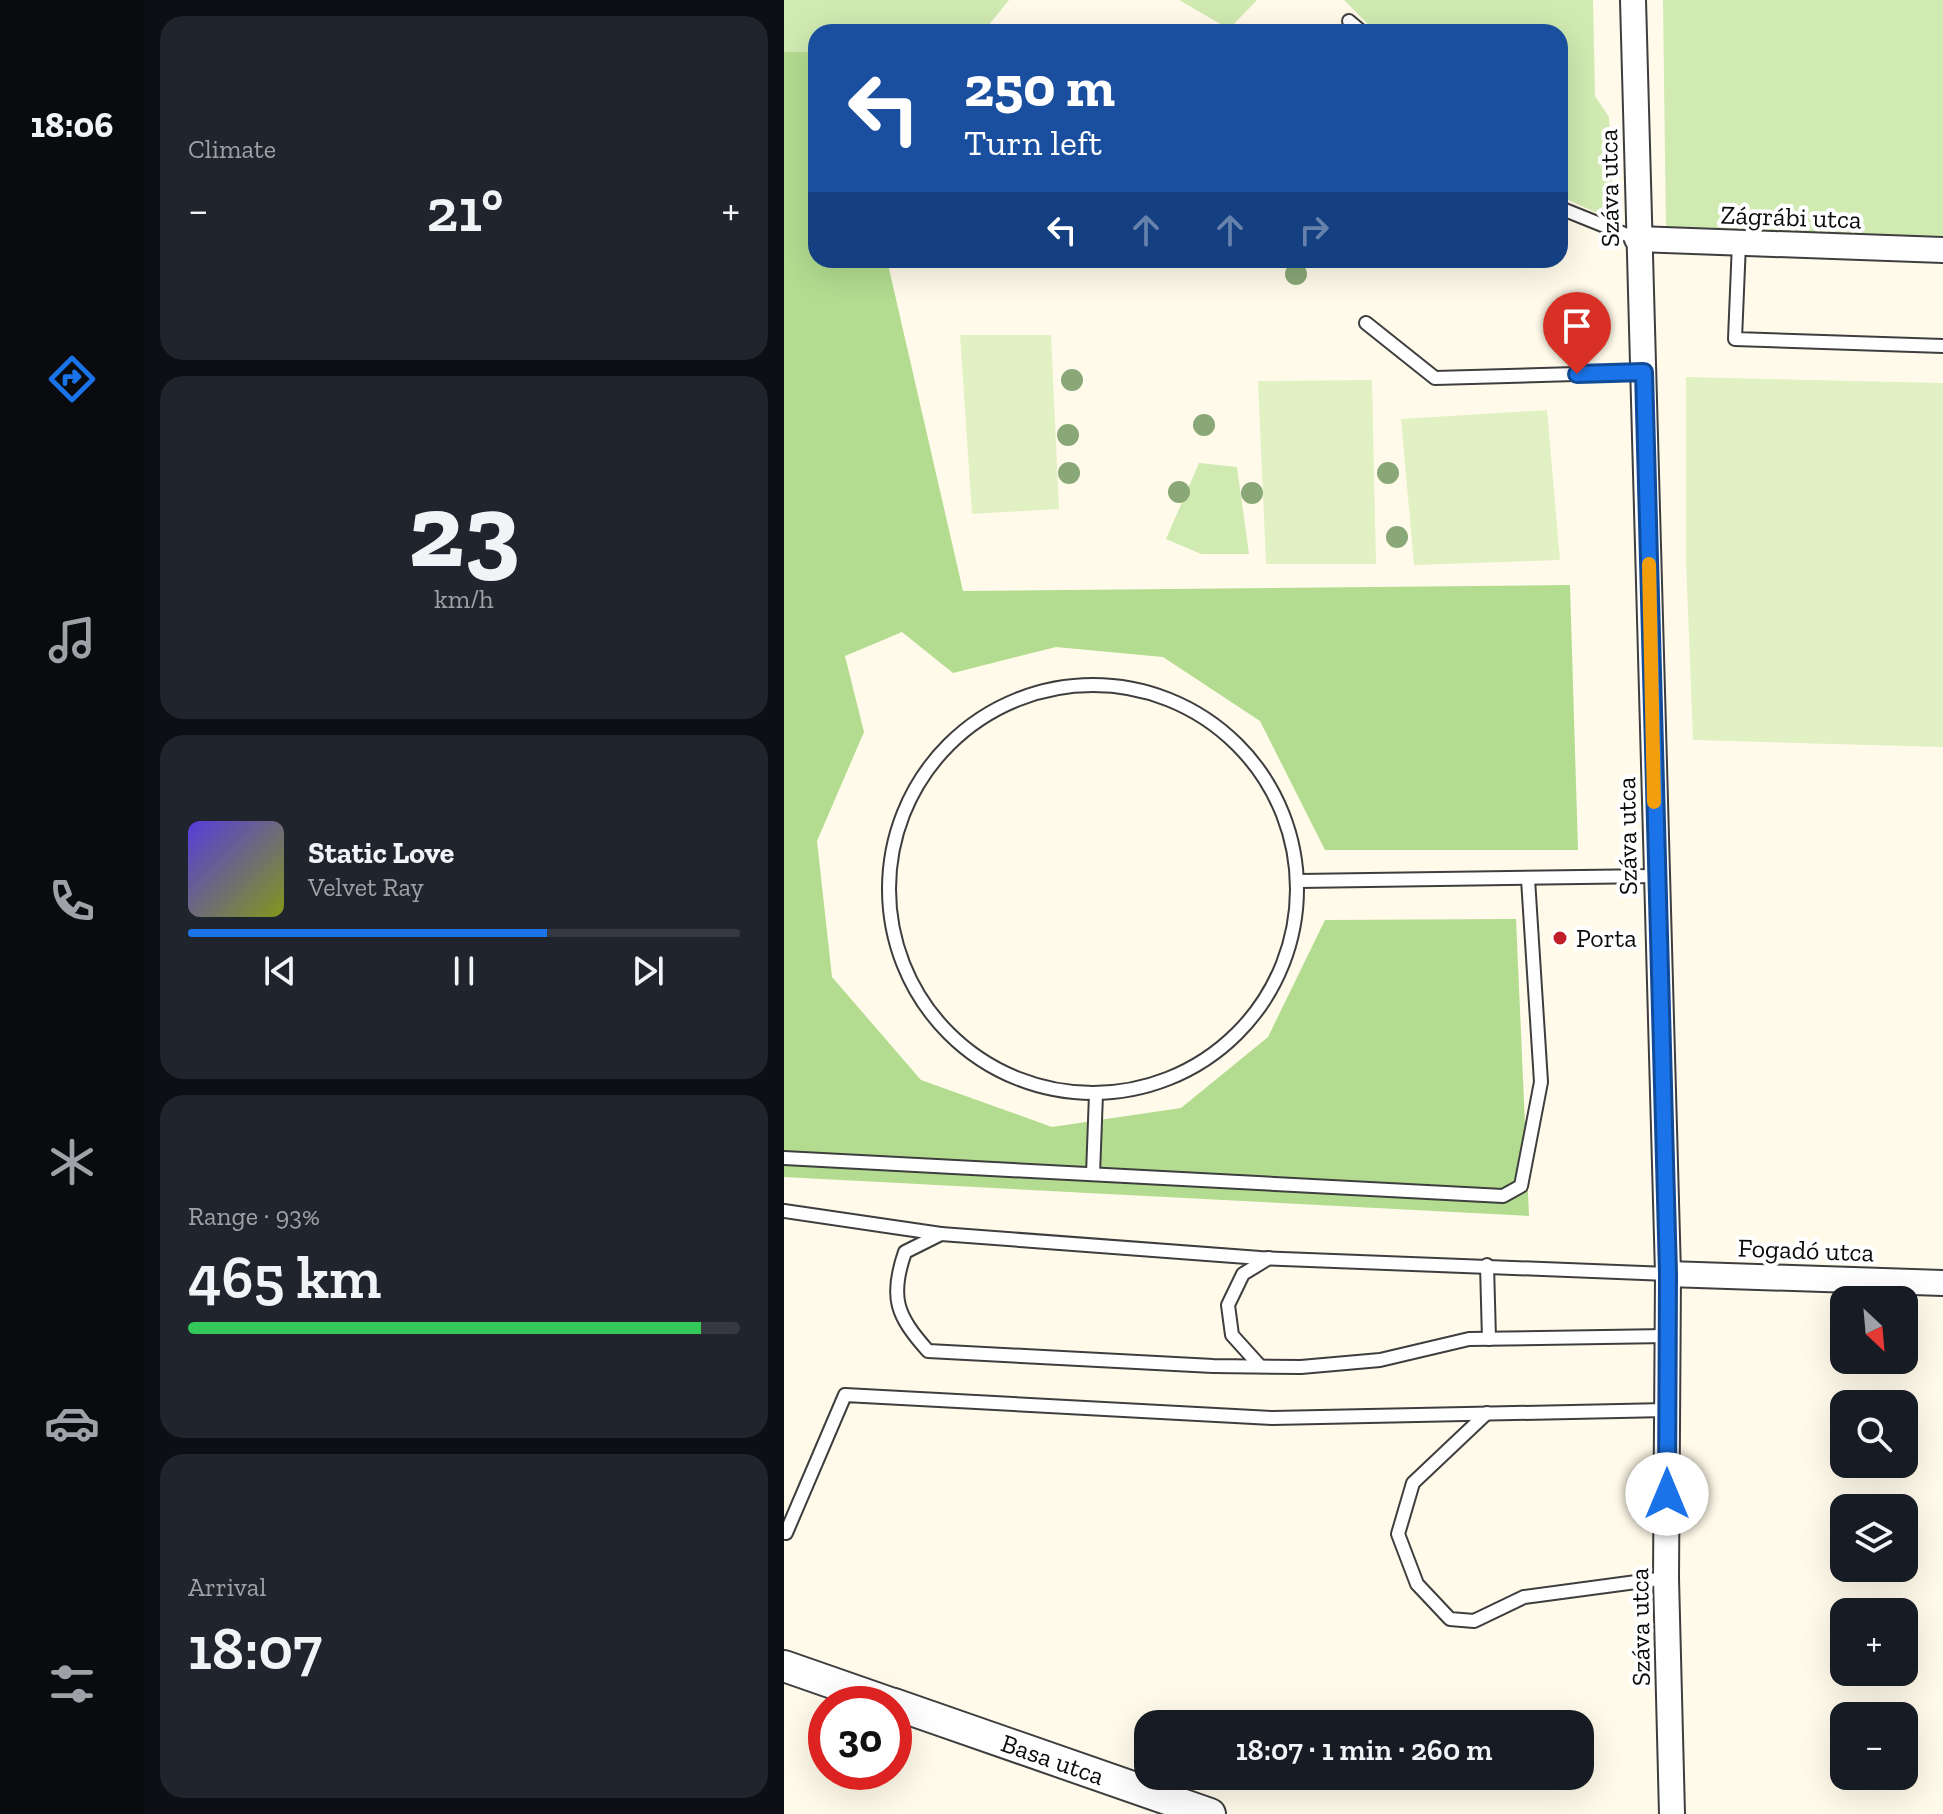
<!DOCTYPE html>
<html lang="en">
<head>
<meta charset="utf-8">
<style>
  :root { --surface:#171b24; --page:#20242c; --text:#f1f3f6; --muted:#9ea1a6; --line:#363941; --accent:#1a73e8 }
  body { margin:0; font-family:"Zilla Slab",serif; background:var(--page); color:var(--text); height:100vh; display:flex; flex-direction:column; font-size:30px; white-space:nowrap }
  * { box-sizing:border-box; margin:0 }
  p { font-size:26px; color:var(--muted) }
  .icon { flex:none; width:44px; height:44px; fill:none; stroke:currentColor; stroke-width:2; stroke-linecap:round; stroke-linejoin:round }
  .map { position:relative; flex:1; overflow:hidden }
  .sheet { display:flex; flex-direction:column; gap:16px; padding:16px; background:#0d0f14; width:640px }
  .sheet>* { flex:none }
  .top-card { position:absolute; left:24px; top:24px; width:760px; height:244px; border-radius:24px; box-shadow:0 8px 32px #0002; background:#1a4fa0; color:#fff; overflow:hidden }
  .needle { width:52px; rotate:154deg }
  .buttons { position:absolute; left:1046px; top:1286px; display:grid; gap:16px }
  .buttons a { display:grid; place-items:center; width:88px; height:88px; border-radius:16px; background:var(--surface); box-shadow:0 8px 32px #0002; font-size:40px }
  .speed { position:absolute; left:24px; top:1686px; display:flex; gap:16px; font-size:40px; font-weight:700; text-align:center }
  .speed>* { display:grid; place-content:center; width:104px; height:104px; border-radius:50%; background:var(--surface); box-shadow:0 8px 32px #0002; line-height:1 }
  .speed .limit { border:12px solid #d22; background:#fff; color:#111 }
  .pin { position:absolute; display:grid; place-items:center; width:68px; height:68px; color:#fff; margin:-82px -34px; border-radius:50% 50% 50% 0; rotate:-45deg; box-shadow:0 0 8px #0007 }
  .pin .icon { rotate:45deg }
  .me { position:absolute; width:88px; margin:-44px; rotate:0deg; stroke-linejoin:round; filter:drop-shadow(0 0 6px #0008) }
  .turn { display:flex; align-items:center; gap:28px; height:168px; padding:0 24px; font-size:36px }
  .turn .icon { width:104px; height:104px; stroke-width:2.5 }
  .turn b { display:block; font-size:56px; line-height:68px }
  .lanes { display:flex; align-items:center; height:76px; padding:0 24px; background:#0003; justify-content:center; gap:40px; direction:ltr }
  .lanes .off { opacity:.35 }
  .big { font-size:60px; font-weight:600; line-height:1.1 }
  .sheet .tile { flex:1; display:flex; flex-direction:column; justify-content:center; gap:12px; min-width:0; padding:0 28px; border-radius:24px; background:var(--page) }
  .sheet .dial { align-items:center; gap:0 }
  .dial b { font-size:104px; line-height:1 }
  .song { display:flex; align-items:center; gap:24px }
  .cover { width:96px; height:96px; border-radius:12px; background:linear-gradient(135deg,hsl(250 70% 55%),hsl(70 70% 35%)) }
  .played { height:8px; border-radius:4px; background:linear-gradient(90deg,var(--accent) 65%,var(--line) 65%) }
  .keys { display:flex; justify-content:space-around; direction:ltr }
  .heat { display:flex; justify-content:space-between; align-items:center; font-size:44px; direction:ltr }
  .charge { height:12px; border-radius:6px; background:linear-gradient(90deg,#34c759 93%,var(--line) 0) }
  .trip { position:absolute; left:350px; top:1710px; width:460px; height:80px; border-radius:24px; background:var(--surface); box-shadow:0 8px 32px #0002; font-weight:600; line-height:80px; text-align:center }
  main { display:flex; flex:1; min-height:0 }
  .tabs { display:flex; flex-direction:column; width:144px; justify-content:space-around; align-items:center; background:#090b0e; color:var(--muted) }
  .tabs .icon { width:56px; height:56px }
  .tabs .current { color:var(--accent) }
  .tabs b { font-size:36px; color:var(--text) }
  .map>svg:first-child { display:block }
  .green { fill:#d0eab1 }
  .forest { fill:#b3dc90 }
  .pitch { fill:#e2f1c4 }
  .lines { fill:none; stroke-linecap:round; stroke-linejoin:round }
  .service-casing { stroke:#3e3e3e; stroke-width:16 }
  .minor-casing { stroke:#3e3e3e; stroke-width:28 }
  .tertiary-casing { stroke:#3e3e3e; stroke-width:34 }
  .service { stroke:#fff; stroke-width:12 }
  .minor { stroke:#fff; stroke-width:24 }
  .tertiary { stroke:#fff; stroke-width:30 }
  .tree { fill:#8aa877 }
  .route-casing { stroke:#114b97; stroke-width:20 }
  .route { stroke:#1a73e8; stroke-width:14 }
  .slow { stroke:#f59e0b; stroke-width:14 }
  .poi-dot { fill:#c01e28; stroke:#fff; stroke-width:3 }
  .labels { text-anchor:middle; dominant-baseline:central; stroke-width:8; stroke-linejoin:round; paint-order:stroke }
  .street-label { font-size:26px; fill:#0b0b0b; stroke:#fff }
  .poi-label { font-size:26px; fill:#0b0b0b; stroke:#fff; text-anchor:start }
</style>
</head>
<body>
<main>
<nav class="tabs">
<b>18:06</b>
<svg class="icon current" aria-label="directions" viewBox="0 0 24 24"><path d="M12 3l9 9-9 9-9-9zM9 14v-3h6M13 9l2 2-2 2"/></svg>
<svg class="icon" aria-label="music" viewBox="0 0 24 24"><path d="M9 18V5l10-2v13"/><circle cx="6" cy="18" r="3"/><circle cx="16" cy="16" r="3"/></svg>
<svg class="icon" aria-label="phone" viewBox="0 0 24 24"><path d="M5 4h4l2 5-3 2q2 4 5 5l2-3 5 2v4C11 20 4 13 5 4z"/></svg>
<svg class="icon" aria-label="climate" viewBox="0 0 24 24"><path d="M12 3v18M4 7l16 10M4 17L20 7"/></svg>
<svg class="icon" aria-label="car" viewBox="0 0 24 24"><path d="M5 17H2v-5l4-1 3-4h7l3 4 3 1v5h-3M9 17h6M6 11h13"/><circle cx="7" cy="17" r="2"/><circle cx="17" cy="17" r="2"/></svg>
<svg class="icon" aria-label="filters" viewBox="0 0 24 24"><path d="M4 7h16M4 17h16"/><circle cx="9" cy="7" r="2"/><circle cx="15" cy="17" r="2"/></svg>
</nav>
<section class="sheet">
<div class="tile"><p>Climate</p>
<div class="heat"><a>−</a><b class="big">21°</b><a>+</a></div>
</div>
<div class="tile dial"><b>23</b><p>km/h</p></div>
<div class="tile">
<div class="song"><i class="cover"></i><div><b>Static Love</b><p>Velvet Ray</p></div></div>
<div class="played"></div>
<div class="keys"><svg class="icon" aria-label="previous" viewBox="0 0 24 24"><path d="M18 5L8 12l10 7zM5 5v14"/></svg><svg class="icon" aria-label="pause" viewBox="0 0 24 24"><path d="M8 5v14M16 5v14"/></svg><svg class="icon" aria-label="next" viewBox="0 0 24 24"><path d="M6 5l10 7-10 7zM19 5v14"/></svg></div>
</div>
<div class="tile"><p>Range · 93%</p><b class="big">465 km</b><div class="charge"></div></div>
<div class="tile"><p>Arrival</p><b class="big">18:07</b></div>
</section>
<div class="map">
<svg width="1159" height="1814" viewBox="0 0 1159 1814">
  <rect width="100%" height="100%" fill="#fffae9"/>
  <g class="green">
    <polygon points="0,0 225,0 199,32 32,32 32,52 0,52"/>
    <polygon points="395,0 473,0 445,29"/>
    <polygon points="560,0 809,0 811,96 825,117 830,221 776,196 776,32 592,32"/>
    <polygon points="879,0 1159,0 1159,240 882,231"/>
    <polygon points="415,463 453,467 465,554 417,554 382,539"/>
  </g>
  <polygon class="forest" points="0,52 32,52 32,260 103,260 179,591 786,585 794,850 541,850 476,721 379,657 272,647 169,673 118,632 61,656 80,732 33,841 48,977 137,1080 268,1127 397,1108 484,1037 541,920 732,919 745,1216 0,1177"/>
  <g class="pitch">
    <polygon points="176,335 267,335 275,509 188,514"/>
    <polygon points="902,377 1159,383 1159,747 909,740 902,560"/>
    <polygon points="588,380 592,564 482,564 474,381"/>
    <polygon points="763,410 776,560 630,565 617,419"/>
  </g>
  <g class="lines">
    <defs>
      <g id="service">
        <polyline points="565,21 578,32"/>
        <polyline points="776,208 853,239"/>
        <polyline points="955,243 951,339 1159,346"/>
        <polyline points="582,323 651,378 860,372"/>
        <circle cx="309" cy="889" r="204"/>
        <polyline points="515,881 872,876"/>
        <polyline points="0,1158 719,1196 737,1186 757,1082 744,879"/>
        <polyline points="309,1174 312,1094"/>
        <polyline points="0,1211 157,1234"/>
        <polyline points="703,1265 705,1339"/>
        <path d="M883,1336L685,1339L596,1360L517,1367L429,1366L144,1351C113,1316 105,1298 121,1252L157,1234L476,1258L884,1274"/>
        <polyline points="476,1366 448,1335 444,1305 459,1274 485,1258"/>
        <polyline points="703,1413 629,1483 614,1534 633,1584 666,1619 690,1621 740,1597 882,1578"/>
        <polyline points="2,1533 61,1395 488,1418 883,1410"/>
      </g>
      <g id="minor">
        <polyline points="849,0 884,1274 882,1578 888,1814"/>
        <polyline points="853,239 1159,250"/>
        <polyline points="884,1274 1159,1283"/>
      </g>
      <g id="tertiary">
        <polyline points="0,1666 109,1704"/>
        <path id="s1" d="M110,1704L426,1814"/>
      </g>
    </defs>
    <use href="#service" class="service-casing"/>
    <use href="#minor" class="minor-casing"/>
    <use href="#tertiary" class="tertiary-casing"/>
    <use href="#service" class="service"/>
    <use href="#minor" class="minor"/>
    <use href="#tertiary" class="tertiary"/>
  </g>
  <g class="tree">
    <circle cx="512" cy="274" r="11"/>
    <circle cx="288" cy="380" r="11"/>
    <circle cx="420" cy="425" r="11"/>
    <circle cx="284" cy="435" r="11"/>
    <circle cx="285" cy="473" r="11"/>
    <circle cx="604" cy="473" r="11"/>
    <circle cx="395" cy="492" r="11"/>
    <circle cx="468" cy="493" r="11"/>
    <circle cx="613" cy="537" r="11"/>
  </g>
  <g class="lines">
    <defs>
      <polyline id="route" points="793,374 860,372 884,1274 883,1494"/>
    </defs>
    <use href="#route" class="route-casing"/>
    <use href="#route" class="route"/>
    <polyline class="slow" points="865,564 870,802"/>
  </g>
  <circle class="poi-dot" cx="776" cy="938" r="8"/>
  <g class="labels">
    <g class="street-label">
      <text transform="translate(825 188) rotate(-91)">Száva utca</text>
      <text transform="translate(1007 217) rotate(2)">Zágrábi utca</text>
      <text transform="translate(843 836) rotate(-91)">Száva utca</text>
      <text transform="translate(1022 1250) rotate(2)">Fogadó utca</text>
      <text transform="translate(856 1627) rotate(-91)">Száva utca</text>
      <text stroke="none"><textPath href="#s1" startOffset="168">Basa utca</textPath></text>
    </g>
    <g class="poi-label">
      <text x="792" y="938">Porta</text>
    </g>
  </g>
</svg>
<div class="buttons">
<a><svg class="needle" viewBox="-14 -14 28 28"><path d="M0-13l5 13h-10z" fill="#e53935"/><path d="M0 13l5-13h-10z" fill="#9ea1a6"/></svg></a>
<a><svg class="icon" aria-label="search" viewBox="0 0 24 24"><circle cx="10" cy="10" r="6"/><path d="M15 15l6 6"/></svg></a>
<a><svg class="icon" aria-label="layers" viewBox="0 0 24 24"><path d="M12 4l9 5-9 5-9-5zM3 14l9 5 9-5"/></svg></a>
<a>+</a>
<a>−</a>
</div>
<div class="speed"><div class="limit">30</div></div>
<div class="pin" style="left:793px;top:374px;background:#d93025"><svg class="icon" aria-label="arrive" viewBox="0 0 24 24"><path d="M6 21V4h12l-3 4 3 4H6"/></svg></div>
<svg class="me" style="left:883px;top:1494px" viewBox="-20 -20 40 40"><circle r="19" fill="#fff"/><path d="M0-13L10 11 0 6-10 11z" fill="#1a73e8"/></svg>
<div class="trip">18:07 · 1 min · 260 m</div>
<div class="top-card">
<div class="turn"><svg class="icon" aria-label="left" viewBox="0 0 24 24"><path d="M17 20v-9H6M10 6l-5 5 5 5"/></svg><div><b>250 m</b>Turn left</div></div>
<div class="lanes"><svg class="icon" aria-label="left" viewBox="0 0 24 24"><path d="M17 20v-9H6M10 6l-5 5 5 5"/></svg><svg class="icon off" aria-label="ahead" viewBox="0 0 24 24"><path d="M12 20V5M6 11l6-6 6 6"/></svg><svg class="icon off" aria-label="ahead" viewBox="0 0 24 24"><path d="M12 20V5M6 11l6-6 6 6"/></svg><svg class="icon off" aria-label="right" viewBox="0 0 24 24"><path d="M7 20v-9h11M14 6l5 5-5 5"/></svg></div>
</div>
</div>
</main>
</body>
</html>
